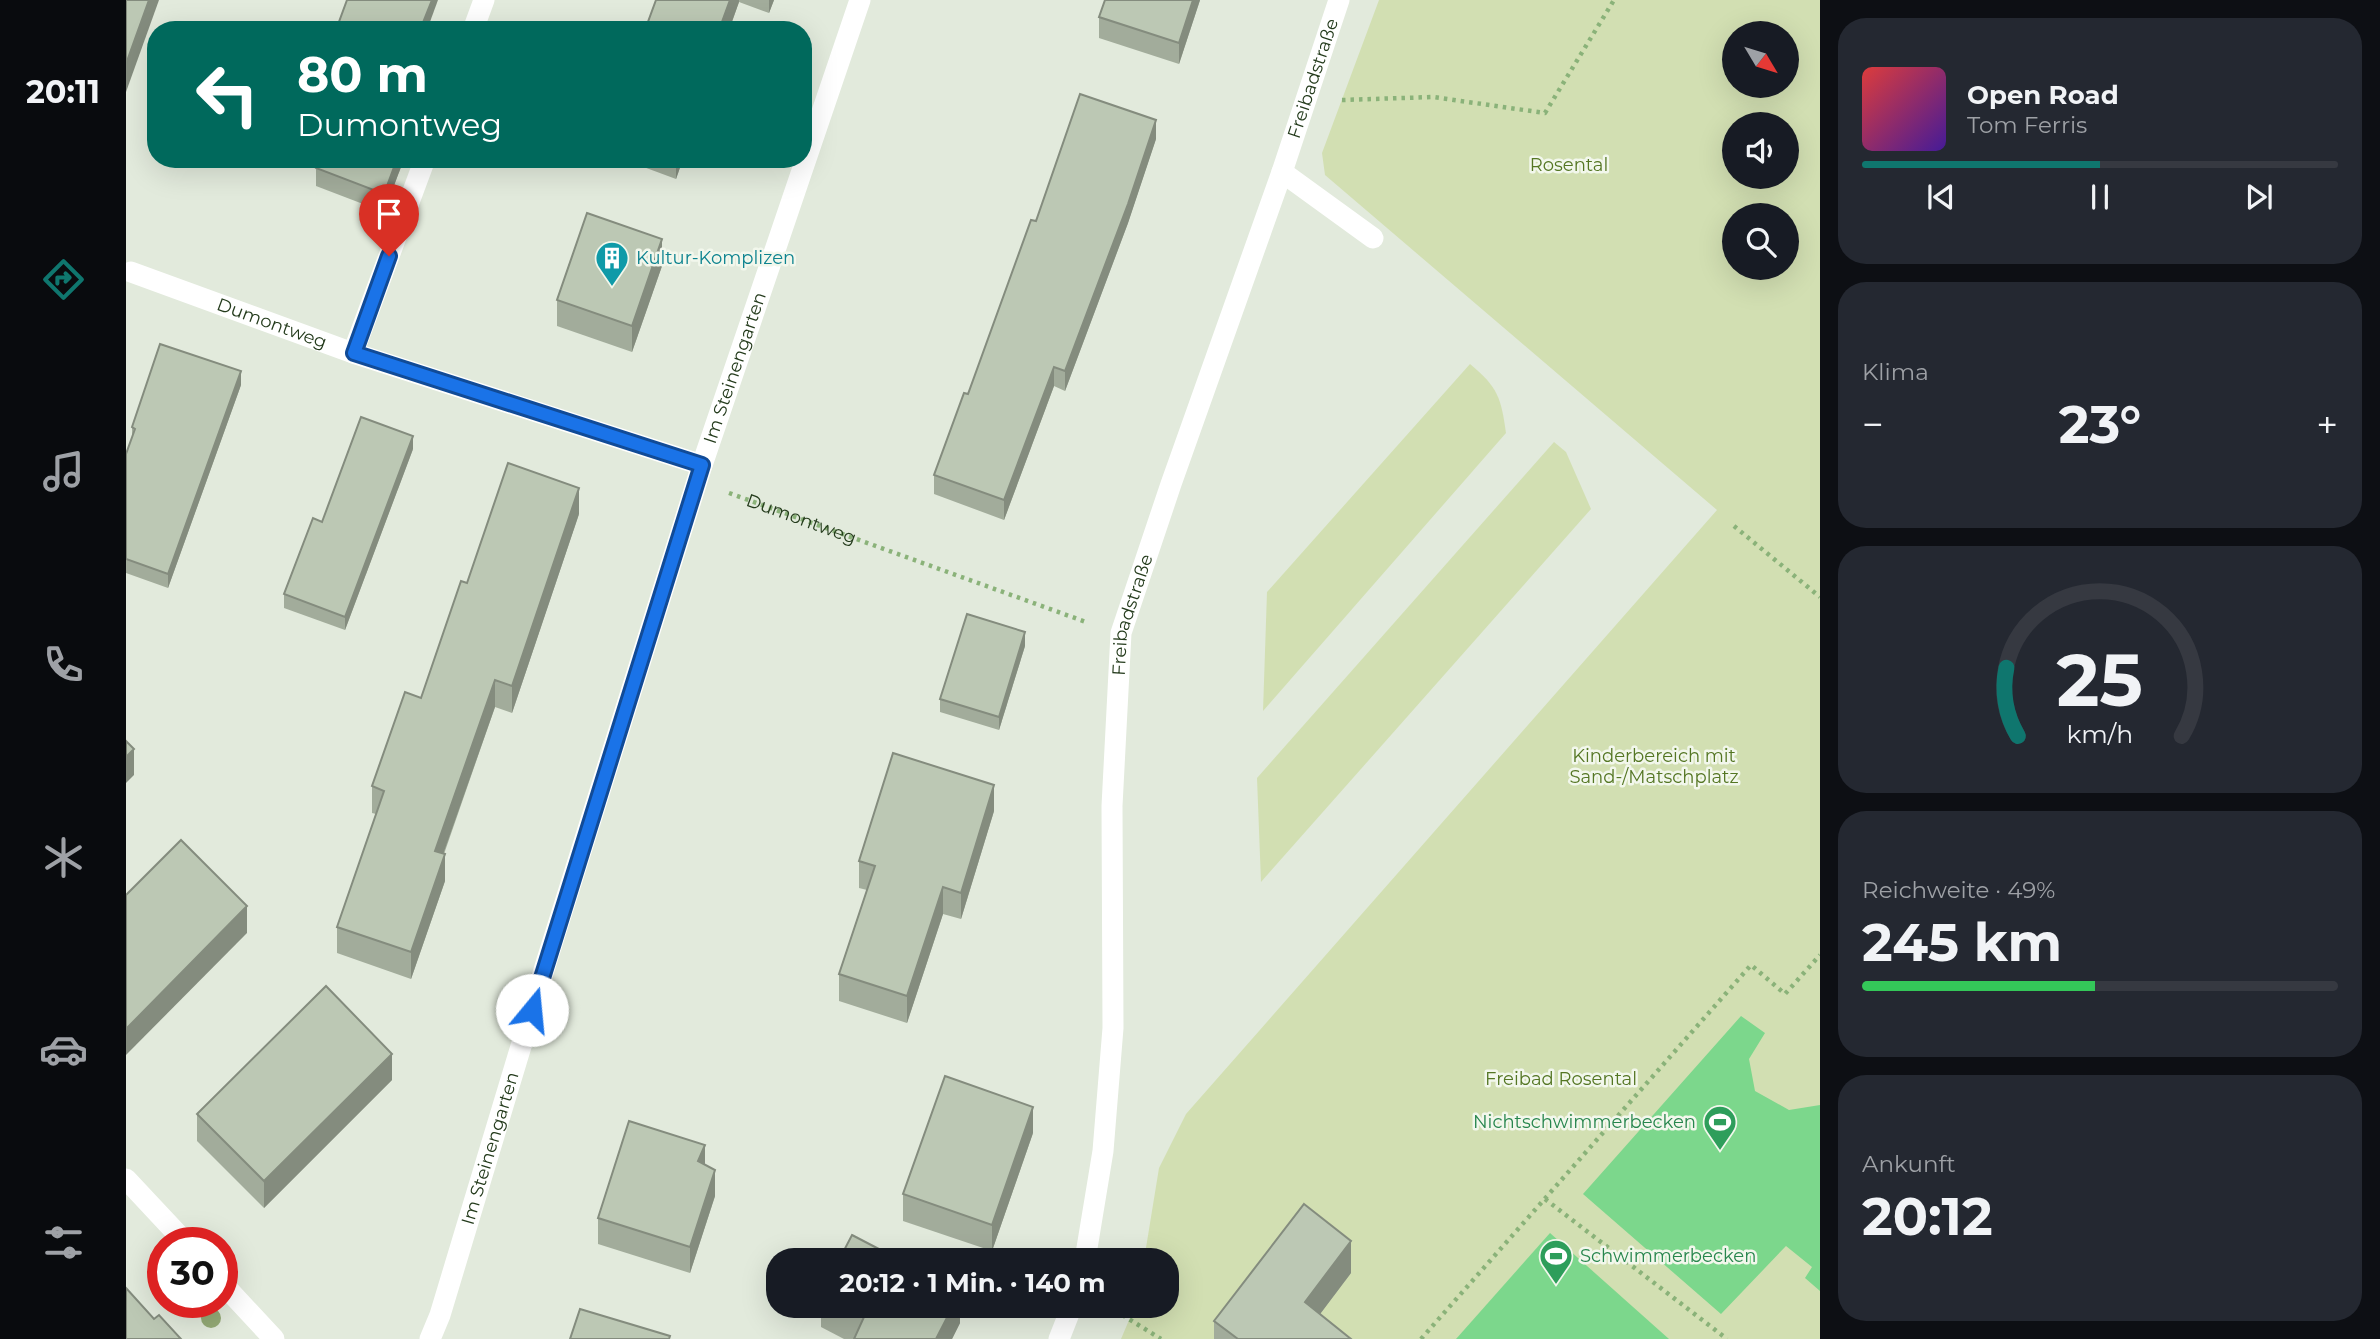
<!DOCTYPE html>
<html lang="de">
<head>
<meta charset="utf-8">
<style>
  :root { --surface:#171b24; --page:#242831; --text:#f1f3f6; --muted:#9ea1a6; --line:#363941; --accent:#0f766e }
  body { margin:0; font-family:Montserrat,sans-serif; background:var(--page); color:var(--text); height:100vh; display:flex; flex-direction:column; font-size:26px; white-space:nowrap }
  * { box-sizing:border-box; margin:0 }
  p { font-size:23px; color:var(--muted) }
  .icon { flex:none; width:38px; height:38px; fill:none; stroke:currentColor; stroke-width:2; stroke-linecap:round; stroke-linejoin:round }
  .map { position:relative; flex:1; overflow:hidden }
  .panel { display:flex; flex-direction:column; gap:18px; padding:18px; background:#0d0f14; width:560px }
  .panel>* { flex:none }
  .hud { position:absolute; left:21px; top:21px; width:665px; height:147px; border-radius:28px; box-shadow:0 7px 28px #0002; background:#00695c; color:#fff; overflow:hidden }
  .needle { width:46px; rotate:128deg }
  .fabs { position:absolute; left:1596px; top:21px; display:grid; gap:14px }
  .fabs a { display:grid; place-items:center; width:77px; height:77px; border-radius:50%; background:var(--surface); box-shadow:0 7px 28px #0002; font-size:35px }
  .speed { position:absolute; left:21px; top:1227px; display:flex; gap:14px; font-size:35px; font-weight:700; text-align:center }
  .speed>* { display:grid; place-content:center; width:91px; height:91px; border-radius:50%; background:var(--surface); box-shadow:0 7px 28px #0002; line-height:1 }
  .speed .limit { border:10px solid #d22; background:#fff; color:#111 }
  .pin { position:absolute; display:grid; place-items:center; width:60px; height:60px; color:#fff; margin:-72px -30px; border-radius:50% 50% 50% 0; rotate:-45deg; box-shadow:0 0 7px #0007 }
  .pin .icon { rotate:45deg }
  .me { position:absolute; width:77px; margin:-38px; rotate:17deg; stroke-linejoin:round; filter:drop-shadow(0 0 5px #0008) }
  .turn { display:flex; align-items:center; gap:24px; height:147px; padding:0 35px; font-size:32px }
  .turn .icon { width:91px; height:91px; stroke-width:2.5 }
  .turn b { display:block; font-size:49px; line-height:60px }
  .big { font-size:52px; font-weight:700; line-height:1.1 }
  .panel .widget { flex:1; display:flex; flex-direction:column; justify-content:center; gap:10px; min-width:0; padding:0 24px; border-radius:28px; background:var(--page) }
  .panel .dial { align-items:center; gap:0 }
  .dial svg { height:182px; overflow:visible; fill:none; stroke:var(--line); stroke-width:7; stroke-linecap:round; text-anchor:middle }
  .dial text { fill:var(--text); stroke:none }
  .song { display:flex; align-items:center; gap:21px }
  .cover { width:84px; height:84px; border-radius:10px; background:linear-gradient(135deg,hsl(0 70% 55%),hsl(260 70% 35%)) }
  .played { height:7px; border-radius:4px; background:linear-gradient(90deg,var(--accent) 50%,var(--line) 50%) }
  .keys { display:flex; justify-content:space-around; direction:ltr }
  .heat { display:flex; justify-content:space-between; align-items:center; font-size:38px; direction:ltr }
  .charge { height:10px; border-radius:5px; background:linear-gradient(90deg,#34c759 49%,var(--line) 0) }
  .trip { position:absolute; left:640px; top:1248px; width:413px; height:70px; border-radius:28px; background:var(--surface); box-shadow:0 7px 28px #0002; font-weight:700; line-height:70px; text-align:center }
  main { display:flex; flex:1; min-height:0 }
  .menu { display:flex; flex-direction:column; width:126px; justify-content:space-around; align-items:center; background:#090b0e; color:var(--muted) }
  .menu .icon { width:49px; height:49px }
  .menu .current { color:var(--accent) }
  .menu b { font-size:32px; color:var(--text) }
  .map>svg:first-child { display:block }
  .green { fill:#d2dfb2; fill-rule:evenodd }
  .water { fill:#7cd78c }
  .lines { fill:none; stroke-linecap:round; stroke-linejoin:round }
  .path { stroke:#8ab279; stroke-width:4.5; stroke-dasharray:3.5 5; stroke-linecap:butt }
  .minor { stroke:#fff; stroke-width:21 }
  .tree { fill:#94aa76 }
  .wall { fill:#a2ac9b }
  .shaded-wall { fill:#848c7e }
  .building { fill:#bcc8b4; stroke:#848c7e; stroke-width:2 }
  .route-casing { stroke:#114b97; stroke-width:18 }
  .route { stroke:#1a73e8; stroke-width:12 }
  .labels { text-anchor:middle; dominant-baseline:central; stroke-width:5; stroke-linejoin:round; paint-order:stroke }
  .street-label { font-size:18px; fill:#243b1c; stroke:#f2f7ec }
  .park-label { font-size:18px; fill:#547623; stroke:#f2f7ec }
  .culture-label { font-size:18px; fill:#0d838f; stroke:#f2f7ec; text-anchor:start }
  .leisure-label { font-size:18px; fill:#27864d; stroke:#f2f7ec; text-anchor:end }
</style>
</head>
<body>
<main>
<nav class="menu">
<b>20:11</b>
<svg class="icon current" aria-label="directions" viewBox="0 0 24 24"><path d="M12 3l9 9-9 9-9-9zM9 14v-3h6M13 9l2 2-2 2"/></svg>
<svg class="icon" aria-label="music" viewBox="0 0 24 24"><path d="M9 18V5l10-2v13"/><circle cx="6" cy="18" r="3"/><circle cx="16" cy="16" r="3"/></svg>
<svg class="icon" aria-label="phone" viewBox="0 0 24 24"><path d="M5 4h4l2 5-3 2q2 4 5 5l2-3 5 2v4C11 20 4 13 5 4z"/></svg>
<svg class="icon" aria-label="climate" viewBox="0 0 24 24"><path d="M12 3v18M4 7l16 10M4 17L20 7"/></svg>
<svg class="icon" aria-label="car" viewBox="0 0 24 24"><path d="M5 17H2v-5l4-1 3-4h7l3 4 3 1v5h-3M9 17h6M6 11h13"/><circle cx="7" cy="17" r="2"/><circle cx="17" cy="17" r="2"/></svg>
<svg class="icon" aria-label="filters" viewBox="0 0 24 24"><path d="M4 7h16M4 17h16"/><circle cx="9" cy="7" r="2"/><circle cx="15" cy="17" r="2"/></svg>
</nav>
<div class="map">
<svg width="1694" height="1339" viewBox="0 0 1694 1339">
  <rect width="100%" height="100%" fill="#e2eadc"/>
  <g class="green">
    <path d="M1253,0H1694V1339H995L1009,1306H1041V1260H1018L1033,1168L1060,1114L1591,510L1199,175L1196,153ZM1608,33H1661V86H1608ZM1608,124H1661V177H1608ZM1608,215H1661V268H1608Z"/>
    <path d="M1344,364C1372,387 1375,398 1380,433L1137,711L1141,592Z"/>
    <polygon points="1428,442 1440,452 1465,509 1135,882 1131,778"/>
  </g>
  <g class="water">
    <polygon points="1615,1016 1639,1033 1623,1059 1629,1091 1663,1110 1694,1105 1694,1291 1679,1278 1686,1267 1660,1246 1595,1314 1457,1194"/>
    <polygon points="1424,1233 1543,1339 1330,1339"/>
  </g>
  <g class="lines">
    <g class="path">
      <polyline points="1216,100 1307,97 1419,113 1488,0"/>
      <path id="s1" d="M603,493L960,622"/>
      <polyline points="1608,526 1694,597"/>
      <polyline points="1419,1199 1601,1339"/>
      <polyline points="982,1306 1035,1339"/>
      <polyline points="1295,1339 1625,965 1659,994 1694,955"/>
    </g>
    <g class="minor">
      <polyline points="347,30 358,0"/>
      <polyline points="1156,172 1247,238"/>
      <path id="s2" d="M5,272L227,353L576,465"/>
      <polyline points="227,353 299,159"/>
      <polyline points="0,1179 59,1242"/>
      <path id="s3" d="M959,1260L977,1151L987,1028L986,806L995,633L1045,484L1156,172L1213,0"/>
      <polyline points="96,1283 148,1339"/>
      <path id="s4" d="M304,1339L314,1315L421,960L576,465L734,0"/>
      <polyline points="933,1339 946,1306"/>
    </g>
  </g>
  <circle class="tree" cx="85" cy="1318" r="10"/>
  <g class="wall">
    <polygon points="530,0 648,0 643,13 613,2 603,30 519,30"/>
    <polygon points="979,0 1074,0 1053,64 973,38 973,17"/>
    <polygon points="1030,139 1002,223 939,391 928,386 878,520 808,494 808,475 842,394 910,221"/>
    <polygon points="278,159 258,212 190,186 190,168"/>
    <polygon points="496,159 557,159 550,179"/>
    <polygon points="536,266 506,352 431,326 431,300"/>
    <polygon points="115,385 42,588 0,573 0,454 6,438 6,427"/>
    <polygon points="287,449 219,630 158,608 158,594 196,522"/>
    <polygon points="453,514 386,713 369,707 318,854 319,881 285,979 211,953 211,927 250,814 246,813 246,786 295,698"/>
    <polygon points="899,646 873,730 814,712 814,699"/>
    <polygon points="868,811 835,919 817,914 781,1023 713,1001 713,974 741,890 733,888 733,861"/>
    <polygon points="266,1080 138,1208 71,1141 71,1114"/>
    <polygon points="907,1133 866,1251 777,1221 777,1194"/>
    <polygon points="579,1165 589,1196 564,1273 472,1244 472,1218"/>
    <polygon points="1225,1273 1194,1314 1225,1339 1088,1339 1088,1321"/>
    <polygon points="695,1306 834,1306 834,1323 826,1339 718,1339 695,1327"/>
  </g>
  <g class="shaded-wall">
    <polygon points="23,0 33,0 0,92 0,64"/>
    <polygon points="306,0 312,0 301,30 294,30"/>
    <polygon points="604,0 613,0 613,2 603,30 593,30"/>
    <polygon points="643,0 648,0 643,13"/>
    <polygon points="1067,0 1074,0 1053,64 1053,43"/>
    <polygon points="1030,120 1030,139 1002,223 939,391 939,371"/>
    <polygon points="271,159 278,159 258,212 258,194"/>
    <polygon points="550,159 557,159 550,179"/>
    <polygon points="536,239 536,266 506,352 506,326"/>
    <polygon points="928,367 928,386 878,520 878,500"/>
    <polygon points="115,371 115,385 42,588 42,574"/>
    <polygon points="287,436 287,449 219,630 219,617"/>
    <polygon points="453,488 453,514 386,713 386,686"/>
    <polygon points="899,632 899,646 873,730 873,717"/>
    <polygon points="369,680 369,707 309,877 309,851"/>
    <polygon points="8,749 8,775 0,783 0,757"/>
    <polygon points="868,785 868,811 835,919 835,893"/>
    <polygon points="319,854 319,881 285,979 285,952"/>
    <polygon points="817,887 817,914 781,1023 781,996"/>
    <polygon points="121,906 121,933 0,1055 0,1029"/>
    <polygon points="266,1054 266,1080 138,1208 138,1181"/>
    <polygon points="907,1107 907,1133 866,1251 866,1225"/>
    <polygon points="579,1145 579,1172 572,1161"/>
    <polygon points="589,1170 589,1196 564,1273 564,1247"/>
    <polygon points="1225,1241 1225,1273 1179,1334 1179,1302"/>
    <polygon points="827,1306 834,1306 834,1323 826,1339 810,1339"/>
  </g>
  <g class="building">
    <polygon points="0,0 23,0 0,64"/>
    <polygon points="221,0 306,0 294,30 210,30"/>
    <polygon points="530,0 604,0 593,30 519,30"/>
    <polygon points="979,0 1067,0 1053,43 973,17"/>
    <polygon points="954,94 1030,120 1002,204 939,371 928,367 878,500 808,475 838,393 842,394 905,220 910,221"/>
    <polygon points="193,159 271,159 258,194 190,168"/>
    <polygon points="461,213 536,239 506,326 431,300"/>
    <polygon points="34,344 115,371 42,574 0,559 0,454 9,429 6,427"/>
    <polygon points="235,417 287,436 219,617 158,594 187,518 196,522"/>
    <polygon points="382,463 453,488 386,686 369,680 309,851 319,854 285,952 211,927 258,791 246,786 279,692 295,698 335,581 341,583"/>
    <polygon points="841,614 899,632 873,717 814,699"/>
    <polygon points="0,741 8,749 0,757"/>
    <polygon points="767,753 868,785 835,893 817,887 781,996 713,974 749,866 733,861"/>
    <polygon points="55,840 121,906 0,1029 0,895"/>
    <polygon points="200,986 266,1054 138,1181 71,1114"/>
    <polygon points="819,1076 907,1107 866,1225 777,1194"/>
    <polygon points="503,1121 579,1145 572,1161 589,1170 564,1247 472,1218"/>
    <polygon points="1178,1204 1225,1241 1179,1302 1225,1339 1112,1339 1088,1321"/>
    <polygon points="726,1235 774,1260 713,1260"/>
    <polygon points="0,1288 28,1319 33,1315 55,1339 0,1339"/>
    <polygon points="715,1306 827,1306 810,1339 728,1339 738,1317"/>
    <polygon points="454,1309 544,1336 543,1339 444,1339"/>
  </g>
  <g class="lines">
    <defs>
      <polyline id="route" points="263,256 228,353 576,465 406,1010"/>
    </defs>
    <use href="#route" class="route-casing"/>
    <use href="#route" class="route"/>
  </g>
  <defs>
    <symbol id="building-pin" viewBox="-11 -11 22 30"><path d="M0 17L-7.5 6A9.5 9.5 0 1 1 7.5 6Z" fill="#0f9aa8" stroke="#f2f7ec"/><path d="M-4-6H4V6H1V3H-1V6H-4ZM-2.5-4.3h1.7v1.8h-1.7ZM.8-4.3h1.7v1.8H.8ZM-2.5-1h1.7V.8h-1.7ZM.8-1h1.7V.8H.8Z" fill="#fff"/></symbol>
    <symbol id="stadium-pin" viewBox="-11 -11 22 30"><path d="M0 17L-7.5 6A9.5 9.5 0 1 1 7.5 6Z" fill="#2e9e5b" stroke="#f2f7ec"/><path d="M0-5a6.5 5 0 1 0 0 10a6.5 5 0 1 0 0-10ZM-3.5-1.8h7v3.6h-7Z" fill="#fff"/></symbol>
  </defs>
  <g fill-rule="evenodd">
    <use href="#building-pin" x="467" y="239" width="38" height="52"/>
    <use href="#stadium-pin" x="1575" y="1103" width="38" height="52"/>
    <use href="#stadium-pin" x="1411" y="1237" width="38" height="52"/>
  </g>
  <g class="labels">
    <g class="street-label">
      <text stroke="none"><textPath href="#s3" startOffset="1216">Freibadstraße</textPath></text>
      <text stroke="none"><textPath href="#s2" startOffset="150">Dumontweg</textPath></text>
      <text stroke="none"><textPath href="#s4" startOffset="1018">Im Steinengarten</textPath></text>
      <text stroke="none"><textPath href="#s1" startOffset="77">Dumontweg</textPath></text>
      <text stroke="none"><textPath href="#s3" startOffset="649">Freibadstraße</textPath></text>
      <text stroke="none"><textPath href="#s4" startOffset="200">Im Steinengarten</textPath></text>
    </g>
    <g class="park-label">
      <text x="1443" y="165">Rosental</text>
      <text x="1528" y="756">Kinderbereich mit<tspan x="1528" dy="21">Sand-/Matschplatz</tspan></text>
      <text x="1435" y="1079">Freibad Rosental</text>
    </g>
    <g class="culture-label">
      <text x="510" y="258">Kultur-Komplizen</text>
    </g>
    <g class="leisure-label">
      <text x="1570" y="1122">Nichtschwimmerbecken</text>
      <text x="1454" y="1256" text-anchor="start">Schwimmerbecken</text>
    </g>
  </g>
</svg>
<div class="fabs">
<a><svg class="needle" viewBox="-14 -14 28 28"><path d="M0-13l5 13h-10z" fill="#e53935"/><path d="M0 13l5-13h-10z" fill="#9ea1a6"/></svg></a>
<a><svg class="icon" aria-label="sound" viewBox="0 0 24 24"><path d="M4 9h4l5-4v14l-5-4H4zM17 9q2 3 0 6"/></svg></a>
<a><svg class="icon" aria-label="search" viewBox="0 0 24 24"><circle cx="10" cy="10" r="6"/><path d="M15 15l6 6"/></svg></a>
</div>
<div class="speed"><div class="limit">30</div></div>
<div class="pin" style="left:263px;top:256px;background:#d93025"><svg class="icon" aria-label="arrive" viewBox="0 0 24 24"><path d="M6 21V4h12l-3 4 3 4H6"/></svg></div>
<svg class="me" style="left:406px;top:1010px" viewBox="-20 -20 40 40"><circle r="19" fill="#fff"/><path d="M0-13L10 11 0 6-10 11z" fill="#1a73e8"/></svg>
<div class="trip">20:12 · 1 Min. · 140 m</div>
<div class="hud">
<div class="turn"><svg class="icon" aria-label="left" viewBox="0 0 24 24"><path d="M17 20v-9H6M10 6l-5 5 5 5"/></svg><div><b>80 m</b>Dumontweg</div></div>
</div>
</div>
<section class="panel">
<div class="widget">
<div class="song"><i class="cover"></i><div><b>Open Road</b><p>Tom Ferris</p></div></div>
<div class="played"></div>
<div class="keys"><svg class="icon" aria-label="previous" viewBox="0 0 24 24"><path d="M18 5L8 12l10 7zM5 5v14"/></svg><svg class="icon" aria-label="pause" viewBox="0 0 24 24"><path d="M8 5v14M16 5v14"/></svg><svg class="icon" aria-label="next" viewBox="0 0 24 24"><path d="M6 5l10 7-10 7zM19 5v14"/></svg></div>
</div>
<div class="widget"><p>Klima</p>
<div class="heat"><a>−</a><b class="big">23°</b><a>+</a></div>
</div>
<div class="widget dial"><svg viewBox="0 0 100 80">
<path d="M14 69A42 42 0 1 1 86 69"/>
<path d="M14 69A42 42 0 0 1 9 39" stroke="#0f766e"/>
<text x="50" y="56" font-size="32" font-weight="700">25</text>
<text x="50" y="72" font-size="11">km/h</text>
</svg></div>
<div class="widget"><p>Reichweite · 49%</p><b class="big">245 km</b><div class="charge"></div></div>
<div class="widget"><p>Ankunft</p><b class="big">20:12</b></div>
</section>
</main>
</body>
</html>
